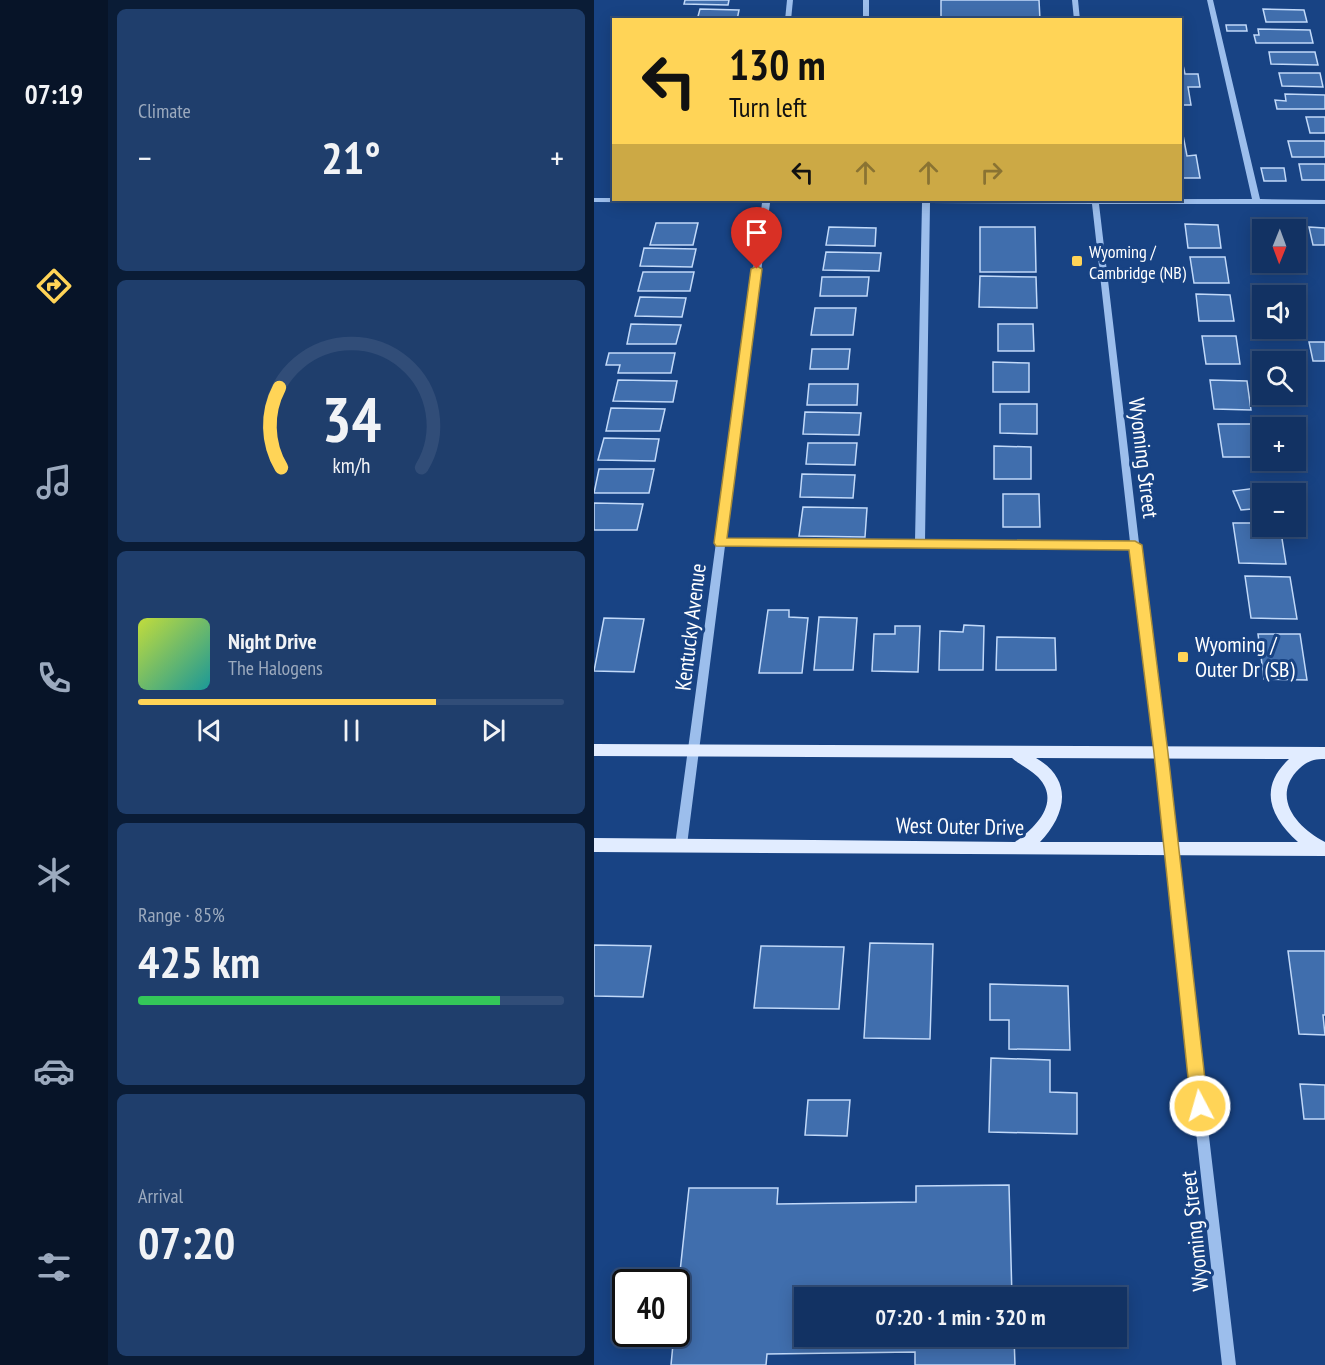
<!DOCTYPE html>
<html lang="en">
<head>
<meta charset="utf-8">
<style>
  :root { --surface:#123263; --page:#1f3e6c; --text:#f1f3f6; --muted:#9caabe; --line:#314d78; --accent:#ffd457 }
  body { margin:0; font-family:"PT Sans Narrow",sans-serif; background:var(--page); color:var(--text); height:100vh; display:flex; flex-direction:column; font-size:22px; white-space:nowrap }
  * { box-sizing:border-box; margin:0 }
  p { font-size:20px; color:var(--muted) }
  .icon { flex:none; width:33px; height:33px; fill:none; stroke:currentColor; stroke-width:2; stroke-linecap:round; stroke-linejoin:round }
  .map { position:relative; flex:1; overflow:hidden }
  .side { display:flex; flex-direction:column; gap:9px; padding:9px; background:#0a1c36; width:486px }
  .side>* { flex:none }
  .banner { position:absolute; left:18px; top:18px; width:570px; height:183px; border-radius:0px; box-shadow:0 3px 15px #0003,0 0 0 2px var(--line); background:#ffd457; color:#111; overflow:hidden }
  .needle { width:39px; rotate:181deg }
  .controls { position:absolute; left:658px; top:219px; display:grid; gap:12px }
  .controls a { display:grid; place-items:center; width:54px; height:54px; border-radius:0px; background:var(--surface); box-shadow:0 3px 15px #0003,0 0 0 2px var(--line); font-size:30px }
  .speed { position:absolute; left:18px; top:1269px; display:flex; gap:12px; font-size:30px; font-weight:700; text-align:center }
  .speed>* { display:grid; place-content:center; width:78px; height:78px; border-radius:50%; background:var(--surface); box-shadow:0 3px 15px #0003,0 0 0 2px var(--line); line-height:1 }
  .speed .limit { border:3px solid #111; border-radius:9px; background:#fff; color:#111 }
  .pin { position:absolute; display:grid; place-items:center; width:51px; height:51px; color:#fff; margin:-62px -26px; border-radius:50% 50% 50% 0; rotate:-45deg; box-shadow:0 0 6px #0007 }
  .pin .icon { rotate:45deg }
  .me { position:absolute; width:66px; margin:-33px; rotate:354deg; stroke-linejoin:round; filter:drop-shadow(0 0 4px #0008) }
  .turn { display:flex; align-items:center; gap:21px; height:126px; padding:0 18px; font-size:27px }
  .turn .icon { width:78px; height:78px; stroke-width:2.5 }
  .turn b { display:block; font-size:42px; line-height:51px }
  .lanes { display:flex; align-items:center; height:57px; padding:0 18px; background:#0003; justify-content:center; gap:30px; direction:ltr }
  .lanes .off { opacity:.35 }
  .big { font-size:45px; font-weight:700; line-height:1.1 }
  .side .card { flex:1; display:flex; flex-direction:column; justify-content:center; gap:9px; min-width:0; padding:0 21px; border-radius:9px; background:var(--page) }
  .side .dial { align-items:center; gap:0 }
  .dial svg { height:156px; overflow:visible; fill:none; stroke:var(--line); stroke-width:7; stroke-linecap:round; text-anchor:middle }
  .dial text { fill:var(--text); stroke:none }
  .song { display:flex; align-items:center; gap:18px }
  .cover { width:72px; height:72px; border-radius:9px; background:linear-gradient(135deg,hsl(70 70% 55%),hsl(180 70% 35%)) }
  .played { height:6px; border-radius:3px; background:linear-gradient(90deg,var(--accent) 70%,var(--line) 70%) }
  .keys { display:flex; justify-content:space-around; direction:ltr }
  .heat { display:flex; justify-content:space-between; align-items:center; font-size:33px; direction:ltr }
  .charge { height:9px; border-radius:4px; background:linear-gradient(90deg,#34c759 85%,var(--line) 0) }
  .trip { position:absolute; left:200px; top:1287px; width:333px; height:60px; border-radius:0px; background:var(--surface); box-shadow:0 3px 15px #0003,0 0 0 2px var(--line); font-weight:700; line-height:60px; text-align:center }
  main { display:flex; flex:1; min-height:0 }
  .menu { display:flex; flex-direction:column; width:108px; justify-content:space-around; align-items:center; background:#071428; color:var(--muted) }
  .menu .icon { width:42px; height:42px }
  .menu .current { color:var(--accent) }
  .menu b { font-size:27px; color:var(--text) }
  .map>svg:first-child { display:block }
  .building { fill:#406ead; stroke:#c1d9f9; stroke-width:1.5 }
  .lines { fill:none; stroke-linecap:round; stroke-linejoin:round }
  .minor { fill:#9cbeec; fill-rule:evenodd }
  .major { fill:#e1ecff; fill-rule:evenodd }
  .route { fill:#ffd457; stroke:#a68a39; stroke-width:1.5 }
  .poi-dot { fill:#ffd457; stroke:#184384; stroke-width:2 }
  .labels { text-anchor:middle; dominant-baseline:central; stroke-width:6; stroke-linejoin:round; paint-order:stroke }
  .far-poi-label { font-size:18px; fill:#fff; stroke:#184384; text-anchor:start }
  .street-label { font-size:22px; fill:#fff; stroke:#184384 }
  .poi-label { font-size:22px; fill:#fff; stroke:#184384; text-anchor:start }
</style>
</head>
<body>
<main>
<nav class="menu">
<b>07:19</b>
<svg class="icon current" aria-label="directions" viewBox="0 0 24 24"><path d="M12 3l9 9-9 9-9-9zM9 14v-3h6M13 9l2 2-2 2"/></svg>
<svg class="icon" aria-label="music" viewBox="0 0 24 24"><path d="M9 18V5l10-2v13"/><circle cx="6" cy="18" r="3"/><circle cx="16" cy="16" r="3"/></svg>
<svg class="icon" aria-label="phone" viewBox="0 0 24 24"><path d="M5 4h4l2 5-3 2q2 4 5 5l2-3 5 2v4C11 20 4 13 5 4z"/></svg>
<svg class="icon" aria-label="climate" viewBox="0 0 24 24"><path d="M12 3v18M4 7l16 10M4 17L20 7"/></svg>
<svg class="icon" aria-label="car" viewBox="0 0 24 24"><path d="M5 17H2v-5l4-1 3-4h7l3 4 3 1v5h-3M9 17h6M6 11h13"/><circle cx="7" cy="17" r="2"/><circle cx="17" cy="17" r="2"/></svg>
<svg class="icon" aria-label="filters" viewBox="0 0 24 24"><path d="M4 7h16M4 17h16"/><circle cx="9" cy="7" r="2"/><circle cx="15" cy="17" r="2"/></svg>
</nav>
<section class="side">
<div class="card"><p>Climate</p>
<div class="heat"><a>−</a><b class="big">21°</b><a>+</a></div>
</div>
<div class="card dial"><svg viewBox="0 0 100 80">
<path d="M14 69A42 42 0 1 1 86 69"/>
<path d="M14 69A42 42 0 0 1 13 28" stroke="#ffd457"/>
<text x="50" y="56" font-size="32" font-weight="700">34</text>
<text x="50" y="72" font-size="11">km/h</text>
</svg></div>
<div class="card">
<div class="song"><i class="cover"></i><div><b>Night Drive</b><p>The Halogens</p></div></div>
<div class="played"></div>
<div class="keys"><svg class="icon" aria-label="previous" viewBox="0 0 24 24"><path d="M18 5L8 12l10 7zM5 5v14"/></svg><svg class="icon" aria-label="pause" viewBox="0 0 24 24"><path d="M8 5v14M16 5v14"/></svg><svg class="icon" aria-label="next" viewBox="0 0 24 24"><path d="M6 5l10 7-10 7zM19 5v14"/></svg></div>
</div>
<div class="card"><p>Range · 85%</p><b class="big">425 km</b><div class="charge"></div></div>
<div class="card"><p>Arrival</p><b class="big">07:20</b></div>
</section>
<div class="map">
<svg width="731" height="1365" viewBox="0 0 731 1365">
  <rect width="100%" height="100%" fill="#184384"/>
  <g class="building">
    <polygon points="91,0 135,0 134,5 90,4"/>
    <polygon points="347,0 445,0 446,20 347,20"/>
    <polygon points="106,9 145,10 143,20 103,20"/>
    <polygon points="669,9 710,10 713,22 672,22"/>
    <polygon points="632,25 652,25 653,31 633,31"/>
    <polygon points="664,29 716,30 719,43 662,43 660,35 665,35"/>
    <polygon points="586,52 591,74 604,74 606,87 594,87 597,105 586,105"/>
    <polygon points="675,52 721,52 724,65 677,64"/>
    <polygon points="685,73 726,73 729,87 688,86"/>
    <polygon points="691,94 731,95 731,109 683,109 681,100 692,101"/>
    <polygon points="712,117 731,117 731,133 716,133"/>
    <polygon points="586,135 589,135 593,156 602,155 606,178 586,178"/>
    <polygon points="694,141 731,141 731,157 698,157"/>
    <polygon points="705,164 731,164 731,180 708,180"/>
    <polygon points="667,168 690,168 692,181 670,181"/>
    <polygon points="62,223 104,223 99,245 56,245"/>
    <polygon points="591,224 624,225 627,248 594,248"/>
    <polygon points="235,227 282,228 281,246 232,245"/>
    <polygon points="386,227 441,227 442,272 386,272"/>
    <polygon points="715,227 731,228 731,245 719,245"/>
    <polygon points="50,248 102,249 98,267 46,266"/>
    <polygon points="232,252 287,253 285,271 229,270"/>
    <polygon points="596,257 631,257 635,283 600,283"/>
    <polygon points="49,272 100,272 96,291 44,291"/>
    <polygon points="386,276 442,277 443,308 385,307"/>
    <polygon points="228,277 275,277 273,296 226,296"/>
    <polygon points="602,294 636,295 640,321 605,321"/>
    <polygon points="46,297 92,298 88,317 41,316"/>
    <polygon points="221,308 262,308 259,335 217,335"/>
    <polygon points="37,324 87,325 82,344 33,344"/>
    <polygon points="404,324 439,324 440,351 404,351"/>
    <polygon points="608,336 642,336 646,364 612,364"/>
    <polygon points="715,342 731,342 731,361 719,361"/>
    <polygon points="218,349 256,349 254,369 216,369"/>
    <polygon points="15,353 81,353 77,373 24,373 26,365 12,365"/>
    <polygon points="399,362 435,363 435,392 399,392"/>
    <polygon points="24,380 83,381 79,402 19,401"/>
    <polygon points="616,380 653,381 657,410 620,409"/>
    <polygon points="215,384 264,384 263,405 213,405"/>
    <polygon points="406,404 443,404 443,434 406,433"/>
    <polygon points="17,408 71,409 66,431 12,431"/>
    <polygon points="211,412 267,413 265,435 209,434"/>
    <polygon points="624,424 662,424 667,457 629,457"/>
    <polygon points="10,438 65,439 61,461 4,460"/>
    <polygon points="214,443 263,443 261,465 212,464"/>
    <polygon points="400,446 437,447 437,479 400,479"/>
    <polygon points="5,469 60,469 55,493 0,493"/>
    <polygon points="208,474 261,475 259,498 206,497"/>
    <polygon points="663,488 669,508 647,510 639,491"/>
    <polygon points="409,494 445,494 446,527 409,527"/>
    <polygon points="0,503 49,504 43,530 0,530"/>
    <polygon points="209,507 273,508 271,537 205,536"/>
    <polygon points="639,523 669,523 669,526 686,526 692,564 645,563"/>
    <polygon points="651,576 696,577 703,619 657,618"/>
    <polygon points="174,610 195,610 195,617 214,618 208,673 165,673"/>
    <polygon points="225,617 263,618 259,670 220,670"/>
    <polygon points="10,618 50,619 40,672 0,671"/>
    <polygon points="370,625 390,626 389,670 345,670 346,631 369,632"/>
    <polygon points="301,626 326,626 324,672 278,671 280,634 301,634"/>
    <polygon points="664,634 706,634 713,680 670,679"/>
    <polygon points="403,637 461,638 462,670 402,670"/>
    <polygon points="276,943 339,944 336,1039 270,1038"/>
    <polygon points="0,945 57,946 49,997 0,996"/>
    <polygon points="167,946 250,947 245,1009 160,1008"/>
    <polygon points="694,951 731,951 731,1015 729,1015 731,1035 705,1034"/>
    <polygon points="396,984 474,986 476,1050 415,1049 415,1020 396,1020"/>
    <polygon points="397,1058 456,1060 456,1092 483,1093 483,1134 395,1132"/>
    <polygon points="706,1084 731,1085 731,1119 710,1119"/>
    <polygon points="214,1100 256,1100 253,1136 211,1135"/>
    <polygon points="415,1185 418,1298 210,1298 210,1336 420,1336 421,1365 321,1365 321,1352 173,1354 172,1365 77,1365 80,1334 82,1334 82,1309 95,1188 184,1188 183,1204 322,1202 322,1186"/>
  </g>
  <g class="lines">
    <g class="minor">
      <polygon points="193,0 199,0 197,20 191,20"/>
      <rect x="269" y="0" width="6" height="20"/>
      <polygon points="478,0 484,0 486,20 480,20"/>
      <path d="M613,0H619L666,199L731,200V204H505L642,1365H628L537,548L131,546L93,845L91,848L87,850L83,848L81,845L168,203L0,202V198H20V200L658,199ZM176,203H328L321,541L132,540ZM336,203L498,204L536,542L331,541Z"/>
    </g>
    <path class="major" d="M0,744L731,747V759C718,759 711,762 702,772C678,800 705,829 731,842V856L0,852V838L421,842C441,828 468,802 444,777C436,769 426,765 418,758L0,756ZM442,758L695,759C664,788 676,817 704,842H446C472,815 480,780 442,758Z"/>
  </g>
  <polygon class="route" points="163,266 168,269 133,538 541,541 548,545 574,753 614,1106 612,1112 606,1114 600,1112 597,1106 560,753 535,550 122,546 120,543 157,269"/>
  <g class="poi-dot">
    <rect x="477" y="255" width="12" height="12" rx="3"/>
    <rect x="583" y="651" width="12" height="12" rx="3"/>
  </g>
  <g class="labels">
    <g class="far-poi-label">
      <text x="495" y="251">Wyoming /<tspan x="495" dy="21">Cambridge (NB)</tspan></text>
    </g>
    <g class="street-label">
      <text transform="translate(550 458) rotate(83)">Wyoming Street</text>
      <text transform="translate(96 627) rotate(-83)">Kentucky Avenue</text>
      <text transform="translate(366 826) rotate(1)">West Outer Drive</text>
      <text transform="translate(600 1231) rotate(-96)">Wyoming Street</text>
    </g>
    <g class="poi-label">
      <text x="601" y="644">Wyoming /<tspan x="601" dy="25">Outer Dr (SB)</tspan></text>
    </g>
  </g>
</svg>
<div class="controls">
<a><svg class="needle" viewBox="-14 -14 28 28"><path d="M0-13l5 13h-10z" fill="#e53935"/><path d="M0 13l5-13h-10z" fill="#9caabe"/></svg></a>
<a><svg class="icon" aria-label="sound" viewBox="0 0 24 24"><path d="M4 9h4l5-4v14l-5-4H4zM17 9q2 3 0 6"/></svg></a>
<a><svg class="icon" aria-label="search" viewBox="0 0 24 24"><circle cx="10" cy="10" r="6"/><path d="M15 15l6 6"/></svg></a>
<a>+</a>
<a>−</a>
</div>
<div class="speed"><div class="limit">40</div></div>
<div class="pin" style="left:163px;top:269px;background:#d93025"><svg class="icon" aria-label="arrive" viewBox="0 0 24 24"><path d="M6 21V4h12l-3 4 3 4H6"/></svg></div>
<svg class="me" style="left:606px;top:1106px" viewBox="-20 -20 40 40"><circle r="17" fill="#ffd457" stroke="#fff" stroke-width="3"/><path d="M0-11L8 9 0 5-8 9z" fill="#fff"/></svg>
<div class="trip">07:20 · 1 min · 320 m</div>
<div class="banner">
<div class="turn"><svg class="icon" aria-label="left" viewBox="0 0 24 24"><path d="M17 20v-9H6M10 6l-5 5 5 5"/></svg><div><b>130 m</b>Turn left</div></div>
<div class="lanes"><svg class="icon" aria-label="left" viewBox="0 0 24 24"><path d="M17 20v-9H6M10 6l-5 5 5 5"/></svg><svg class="icon off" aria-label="ahead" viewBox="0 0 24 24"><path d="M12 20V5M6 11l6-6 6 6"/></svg><svg class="icon off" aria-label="ahead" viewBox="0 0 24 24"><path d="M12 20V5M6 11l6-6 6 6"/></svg><svg class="icon off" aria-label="right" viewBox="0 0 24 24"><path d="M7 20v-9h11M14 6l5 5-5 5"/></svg></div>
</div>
</div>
</main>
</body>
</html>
